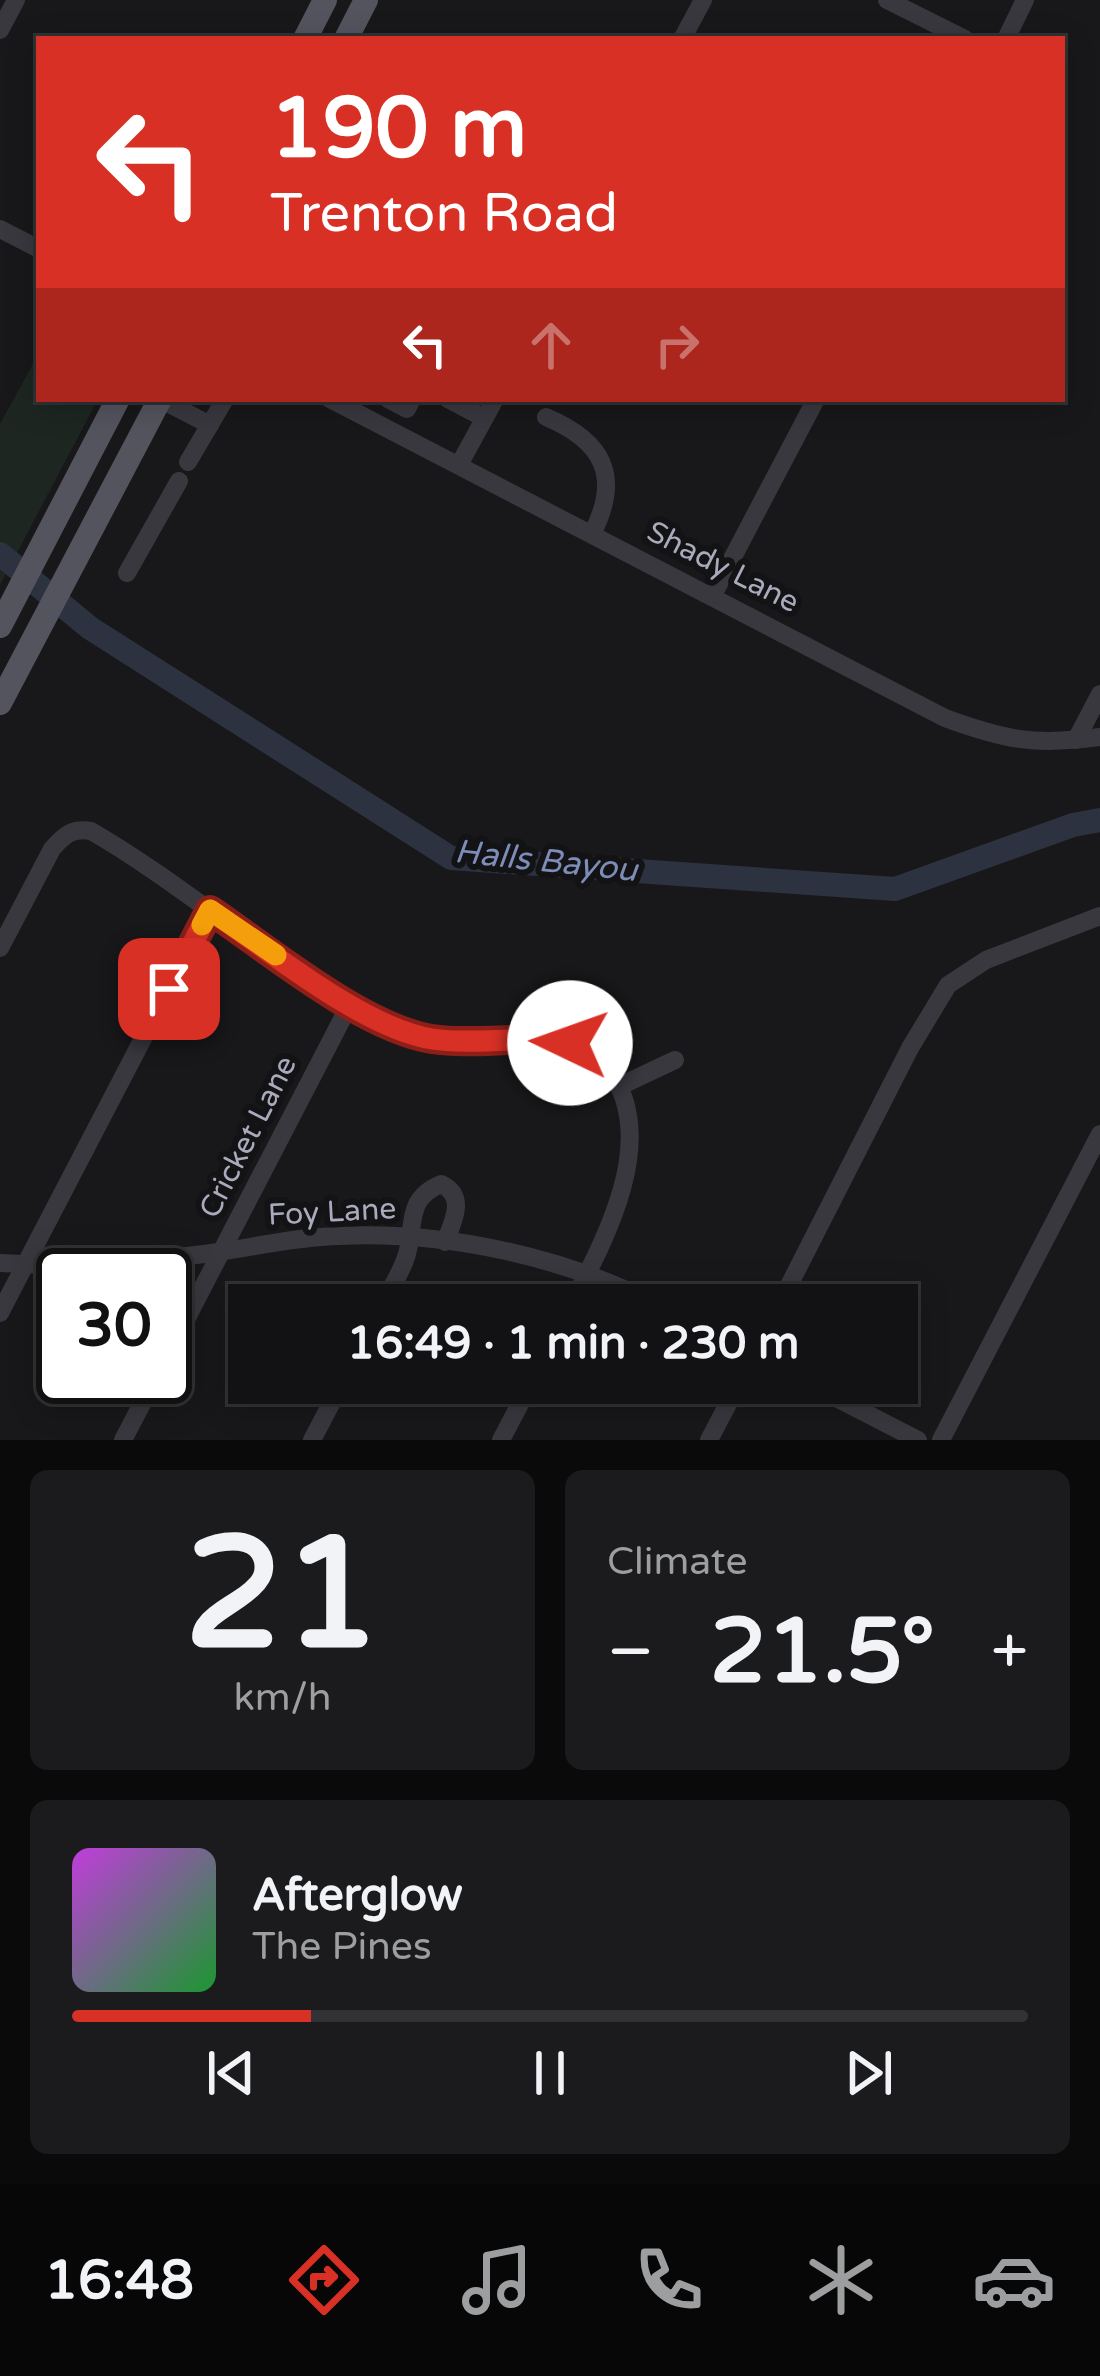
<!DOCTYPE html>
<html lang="en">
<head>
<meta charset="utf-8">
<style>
  :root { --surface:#121214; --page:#1b1b1d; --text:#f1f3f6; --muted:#9c9ea0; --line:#313234; --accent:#d93025 }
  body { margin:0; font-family:"Varela Round",sans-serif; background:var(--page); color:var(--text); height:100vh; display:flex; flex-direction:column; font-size:45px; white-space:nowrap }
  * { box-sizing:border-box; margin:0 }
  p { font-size:39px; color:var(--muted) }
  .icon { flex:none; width:66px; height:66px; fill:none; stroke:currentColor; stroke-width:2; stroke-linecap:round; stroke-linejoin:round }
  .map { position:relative; height:1440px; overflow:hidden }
  .side { display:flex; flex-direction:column; gap:30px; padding:30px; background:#0a0a0b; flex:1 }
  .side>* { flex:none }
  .top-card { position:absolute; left:36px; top:36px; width:1029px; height:366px; border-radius:0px; box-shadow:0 6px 30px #0003,0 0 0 3px var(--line); background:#d93025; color:#fff; overflow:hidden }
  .speed { position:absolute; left:36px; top:1248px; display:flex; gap:24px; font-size:60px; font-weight:700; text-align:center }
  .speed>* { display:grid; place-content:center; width:156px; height:156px; border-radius:50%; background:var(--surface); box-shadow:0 6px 30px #0003,0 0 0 3px var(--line); line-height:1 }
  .speed .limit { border:6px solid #111; border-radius:18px; background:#fff; color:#111 }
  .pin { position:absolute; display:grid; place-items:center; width:102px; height:102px; color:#fff; margin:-51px; border-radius:24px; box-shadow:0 6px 18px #0006 }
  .me { position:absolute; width:132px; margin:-66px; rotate:273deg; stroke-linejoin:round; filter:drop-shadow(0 0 9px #0008) }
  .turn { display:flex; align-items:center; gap:42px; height:252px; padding:0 36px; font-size:54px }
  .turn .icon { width:156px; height:156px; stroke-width:2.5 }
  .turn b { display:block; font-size:84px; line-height:102px }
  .lanes { display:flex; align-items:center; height:114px; padding:0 36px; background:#0003; justify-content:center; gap:60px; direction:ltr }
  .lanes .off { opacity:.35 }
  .big { font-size:90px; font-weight:700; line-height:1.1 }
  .side .tile { flex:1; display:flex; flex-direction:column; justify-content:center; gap:18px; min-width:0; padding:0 42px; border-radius:18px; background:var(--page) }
  .side .dial { align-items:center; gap:0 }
  .dial b { font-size:156px; line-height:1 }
  .song { display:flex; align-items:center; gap:36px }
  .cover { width:144px; height:144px; border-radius:18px; background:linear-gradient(135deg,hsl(290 70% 55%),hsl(130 70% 35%)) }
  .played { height:12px; border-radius:6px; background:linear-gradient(90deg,var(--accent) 25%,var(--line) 25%) }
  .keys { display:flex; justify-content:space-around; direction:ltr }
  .heat { display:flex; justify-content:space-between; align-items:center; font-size:66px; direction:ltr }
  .side .tiles { flex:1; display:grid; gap:30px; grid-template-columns:1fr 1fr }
  .tile:last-child { grid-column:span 2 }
  .trip { position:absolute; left:228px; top:1284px; width:690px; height:120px; border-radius:0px; background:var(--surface); box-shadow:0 6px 30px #0003,0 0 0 3px var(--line); font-weight:700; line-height:120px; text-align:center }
  .menu { display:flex; height:192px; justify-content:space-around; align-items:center; background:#070708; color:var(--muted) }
  .menu .icon { width:84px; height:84px }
  .menu .active { color:var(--accent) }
  .menu b { font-size:54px; color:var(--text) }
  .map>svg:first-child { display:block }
  .green { fill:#1d2621 }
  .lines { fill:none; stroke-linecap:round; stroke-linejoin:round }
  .river { stroke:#2c323f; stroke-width:24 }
  .minor { stroke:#39383f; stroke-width:18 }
  .major { stroke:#54545f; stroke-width:24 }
  .route-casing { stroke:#8d1f18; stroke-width:30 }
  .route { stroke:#d93025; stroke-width:21 }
  .slow { stroke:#f59e0b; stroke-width:21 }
  .labels { text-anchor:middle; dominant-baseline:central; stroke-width:12; stroke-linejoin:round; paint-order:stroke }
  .street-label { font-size:30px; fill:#a9aabb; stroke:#131315 }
  .water-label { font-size:33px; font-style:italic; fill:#7d8db8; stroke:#131315 }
</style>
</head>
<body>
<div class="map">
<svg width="1100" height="1440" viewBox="0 0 1100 1440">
  <rect width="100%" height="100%" fill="#18181a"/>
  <polygon class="green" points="39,353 39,399 98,399 0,585 0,424"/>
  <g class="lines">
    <polyline class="river" points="0,554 90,628 451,858 895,889 1073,825 1100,820"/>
    <g class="minor">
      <polyline points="887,0 965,39"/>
      <polyline points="0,30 16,0"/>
      <polyline points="682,39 703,0"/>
      <polyline points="1006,39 1025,0"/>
      <polyline points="0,229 39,249"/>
      <polyline points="160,399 210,425"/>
      <path d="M330,399L945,718C1005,740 1035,746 1100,737"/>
      <polyline points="388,399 407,409 412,399"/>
      <polyline points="448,399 484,418"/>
      <path d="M546,417C603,441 622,476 592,534"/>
      <polyline points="188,462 225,399"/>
      <polyline points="459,465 495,399"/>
      <polyline points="127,573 179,481"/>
      <polyline points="713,595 816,399"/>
      <polyline points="1076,740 1100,694"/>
      <path d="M0,948L52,849C64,835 72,828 91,831C193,890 282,974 389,1025C443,1051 502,1033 559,1041C581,1044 600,1056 612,1074C658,1144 604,1241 571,1305"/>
      <polyline points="620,1086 675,1060"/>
      <path d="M0,1263C75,1268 145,1262 219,1252C259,1246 298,1237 338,1236C443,1231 564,1256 657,1305"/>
      <path d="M382,1305C390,1290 399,1276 405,1260C417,1231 402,1200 441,1184C467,1196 453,1222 445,1242"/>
      <polyline points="779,1305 910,1048 948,985 986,960 1100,916"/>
      <polyline points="0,1313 210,910"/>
      <polyline points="165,1360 350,1004"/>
      <polyline points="807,1383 918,1440"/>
      <polyline points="123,1440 156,1377"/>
      <polyline points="312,1440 342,1383"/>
      <polyline points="501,1440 531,1383"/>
      <polyline points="709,1440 739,1383"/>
      <polyline points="941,1440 1100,1134"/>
    </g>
    <g class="major">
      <polyline points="305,39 325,0"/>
      <polyline points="346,39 366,0"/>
      <polyline points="0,626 118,399"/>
      <polyline points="0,703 160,399"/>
    </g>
  </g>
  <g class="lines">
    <defs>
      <path id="route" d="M169,989L210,910C269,950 363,1028 432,1039C477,1046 525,1034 570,1043"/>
    </defs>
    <use href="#route" class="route-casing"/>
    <use href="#route" class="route"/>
    <polyline class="slow" points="202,925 210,910 276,955"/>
  </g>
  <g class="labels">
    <g class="street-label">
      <text transform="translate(723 567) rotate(27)">Shady Lane</text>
      <text transform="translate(248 1137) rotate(-63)">Cricket Lane</text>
      <text transform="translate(332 1212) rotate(-3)">Foy Lane</text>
    </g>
    <g class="water-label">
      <text transform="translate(546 861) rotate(6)">Halls Bayou</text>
    </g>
  </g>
</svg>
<div class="speed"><div class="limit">30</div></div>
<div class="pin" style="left:169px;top:989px;background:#d93025"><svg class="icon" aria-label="arrive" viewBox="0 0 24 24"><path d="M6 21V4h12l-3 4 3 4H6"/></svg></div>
<svg class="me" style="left:570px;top:1043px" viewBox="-20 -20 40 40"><circle r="19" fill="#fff"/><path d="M0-13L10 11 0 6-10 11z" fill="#d93025"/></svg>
<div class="trip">16:49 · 1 min · 230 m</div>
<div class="top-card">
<div class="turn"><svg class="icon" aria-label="left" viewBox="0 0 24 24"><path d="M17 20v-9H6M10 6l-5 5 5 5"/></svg><div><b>190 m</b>Trenton Road</div></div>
<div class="lanes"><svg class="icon" aria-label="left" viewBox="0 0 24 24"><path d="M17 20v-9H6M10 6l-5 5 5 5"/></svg><svg class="icon off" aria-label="ahead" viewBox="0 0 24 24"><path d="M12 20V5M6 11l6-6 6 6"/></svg><svg class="icon off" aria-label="right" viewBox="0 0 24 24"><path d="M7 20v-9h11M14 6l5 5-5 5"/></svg></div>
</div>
</div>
<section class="side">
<div class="tiles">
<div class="tile dial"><b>21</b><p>km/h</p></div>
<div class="tile"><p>Climate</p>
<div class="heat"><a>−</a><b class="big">21.5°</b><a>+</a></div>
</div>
<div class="tile">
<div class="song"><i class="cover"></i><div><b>Afterglow</b><p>The Pines</p></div></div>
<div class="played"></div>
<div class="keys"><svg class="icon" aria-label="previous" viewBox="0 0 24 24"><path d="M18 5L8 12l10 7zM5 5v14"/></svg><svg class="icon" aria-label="pause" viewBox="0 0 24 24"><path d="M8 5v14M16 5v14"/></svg><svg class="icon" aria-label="next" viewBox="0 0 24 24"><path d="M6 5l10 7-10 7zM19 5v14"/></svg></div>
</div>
</div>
</section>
<nav class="menu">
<b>16:48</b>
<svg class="icon active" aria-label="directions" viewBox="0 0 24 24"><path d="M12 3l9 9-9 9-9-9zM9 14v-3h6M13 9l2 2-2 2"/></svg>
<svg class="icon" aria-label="music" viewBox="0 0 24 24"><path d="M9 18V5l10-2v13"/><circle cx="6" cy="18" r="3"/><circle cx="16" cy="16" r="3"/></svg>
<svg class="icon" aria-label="phone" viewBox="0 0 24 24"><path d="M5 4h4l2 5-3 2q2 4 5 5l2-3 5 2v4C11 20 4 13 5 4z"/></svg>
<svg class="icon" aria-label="climate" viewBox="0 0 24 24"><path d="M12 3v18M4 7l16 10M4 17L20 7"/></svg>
<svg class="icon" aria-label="car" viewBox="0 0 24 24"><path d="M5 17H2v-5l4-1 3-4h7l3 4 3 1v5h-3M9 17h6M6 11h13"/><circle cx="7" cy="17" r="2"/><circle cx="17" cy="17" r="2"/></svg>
</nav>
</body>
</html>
